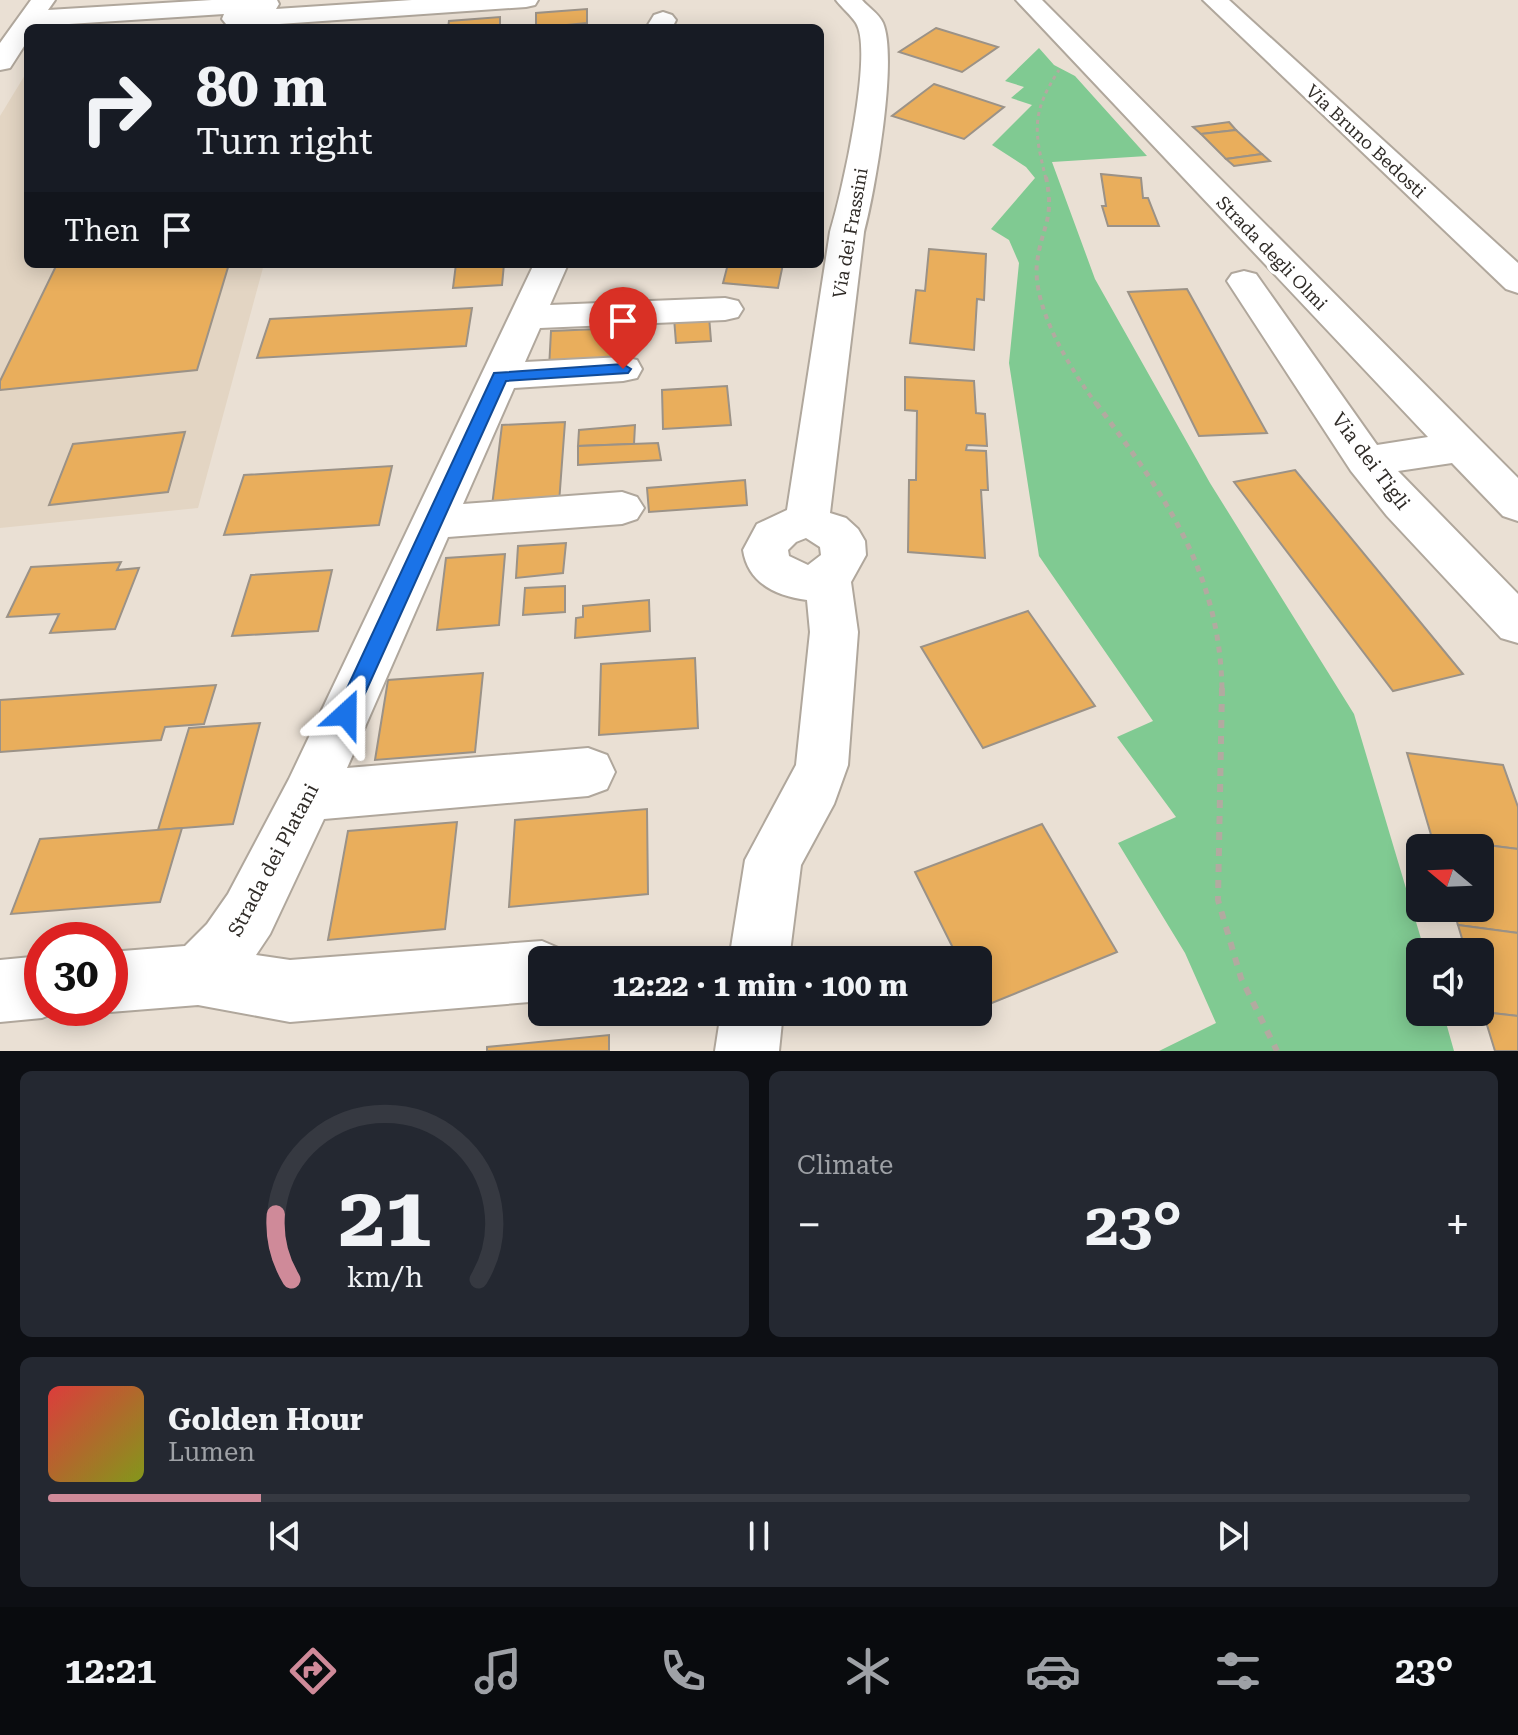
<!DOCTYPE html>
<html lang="en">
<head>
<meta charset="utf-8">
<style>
  :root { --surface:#171b24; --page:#242831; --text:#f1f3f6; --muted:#9ea1a6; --line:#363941; --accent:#cf8a99 }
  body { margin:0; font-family:"Roboto Serif",serif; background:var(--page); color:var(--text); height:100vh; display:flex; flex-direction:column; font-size:30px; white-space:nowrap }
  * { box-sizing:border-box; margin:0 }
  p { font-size:26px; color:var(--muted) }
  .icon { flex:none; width:44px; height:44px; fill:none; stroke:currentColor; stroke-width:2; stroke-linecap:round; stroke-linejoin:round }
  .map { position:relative; height:1051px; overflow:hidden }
  .sheet { display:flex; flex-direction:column; gap:20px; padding:20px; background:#0d0f14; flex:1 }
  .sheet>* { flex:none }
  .top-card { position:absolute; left:24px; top:24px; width:800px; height:244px; border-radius:12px; box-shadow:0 4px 20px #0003; background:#171b24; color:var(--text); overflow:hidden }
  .needle { width:52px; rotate:289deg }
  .tools { position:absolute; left:1406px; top:834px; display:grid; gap:16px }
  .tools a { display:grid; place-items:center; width:88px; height:88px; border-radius:12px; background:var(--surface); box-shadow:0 4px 20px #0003; font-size:40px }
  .speed { position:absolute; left:24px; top:922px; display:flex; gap:16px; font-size:40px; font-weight:700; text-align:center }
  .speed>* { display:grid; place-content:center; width:104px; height:104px; border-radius:50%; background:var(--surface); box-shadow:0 4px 20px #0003; line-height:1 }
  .speed .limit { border:12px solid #d22; background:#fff; color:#111 }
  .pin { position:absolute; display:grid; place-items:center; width:68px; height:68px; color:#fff; margin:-82px -34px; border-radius:50% 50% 50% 0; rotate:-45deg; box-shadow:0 0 8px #0007 }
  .pin .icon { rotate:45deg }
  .me { position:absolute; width:88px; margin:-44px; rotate:24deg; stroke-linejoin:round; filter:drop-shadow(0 0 6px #0008) }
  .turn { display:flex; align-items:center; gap:28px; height:168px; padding:0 40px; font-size:36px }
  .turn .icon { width:104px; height:104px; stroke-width:2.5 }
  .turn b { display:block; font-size:56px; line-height:68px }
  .then { display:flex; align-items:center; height:76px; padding:0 40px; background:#0003; gap:16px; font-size:30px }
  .big { font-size:60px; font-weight:700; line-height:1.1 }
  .sheet .tile { flex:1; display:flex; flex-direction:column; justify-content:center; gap:12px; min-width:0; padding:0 28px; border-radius:12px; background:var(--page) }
  .sheet .dial { align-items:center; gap:0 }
  .dial svg { height:208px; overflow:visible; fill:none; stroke:var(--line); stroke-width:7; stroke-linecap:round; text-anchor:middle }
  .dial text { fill:var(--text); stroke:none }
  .song { display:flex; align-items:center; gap:24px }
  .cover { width:96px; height:96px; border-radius:12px; background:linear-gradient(135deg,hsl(0 70% 55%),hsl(70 70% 35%)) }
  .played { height:8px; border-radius:4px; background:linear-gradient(90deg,var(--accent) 15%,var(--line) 15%) }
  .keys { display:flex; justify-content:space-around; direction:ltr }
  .heat { display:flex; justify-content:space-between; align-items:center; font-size:44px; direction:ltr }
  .sheet .tiles { flex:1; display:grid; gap:20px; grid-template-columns:1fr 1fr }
  .tile:last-child { grid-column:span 2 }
  .trip { position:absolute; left:528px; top:946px; width:464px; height:80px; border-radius:12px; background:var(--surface); box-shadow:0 4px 20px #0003; font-weight:700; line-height:80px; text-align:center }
  .menu { display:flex; height:128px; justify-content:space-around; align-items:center; background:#090b0e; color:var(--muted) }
  .menu .icon { width:56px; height:56px }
  .menu .selected { color:var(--accent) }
  .menu b { font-size:36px; color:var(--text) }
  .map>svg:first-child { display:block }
  .built { fill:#e3d5c3 }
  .green { fill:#80ca92 }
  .building { fill:#e9ae5c; stroke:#9b9287; stroke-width:2 }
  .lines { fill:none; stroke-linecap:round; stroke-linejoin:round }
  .minor-casing { stroke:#b0a79c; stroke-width:4 }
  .path-far3 { stroke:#b2aaa0; stroke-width:3; stroke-dasharray:4 4; stroke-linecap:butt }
  .path-far2 { stroke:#b2aaa0; stroke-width:4; stroke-dasharray:5 5; stroke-linecap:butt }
  .path-far1 { stroke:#b2aaa0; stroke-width:5; stroke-dasharray:6 6; stroke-linecap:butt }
  .path { stroke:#b2aaa0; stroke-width:6; stroke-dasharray:8 8; stroke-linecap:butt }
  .minor { fill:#fff; fill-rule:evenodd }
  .route { fill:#1a73e8; stroke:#114b97; stroke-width:2 }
  .labels { text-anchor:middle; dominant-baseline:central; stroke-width:7; stroke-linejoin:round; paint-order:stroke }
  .far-street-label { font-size:18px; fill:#302c28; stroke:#fff }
  .street-label { font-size:20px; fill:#302c28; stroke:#fff }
</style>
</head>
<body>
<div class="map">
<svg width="1518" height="1051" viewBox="0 0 1518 1051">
  <rect width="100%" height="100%" fill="#eae0d4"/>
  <g class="built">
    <polygon points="332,17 329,28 152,28"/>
    <polygon points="28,70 28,264 264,264 198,508 0,528 0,116"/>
  </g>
  <polygon class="green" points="1039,48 1054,65 1075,76 1147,156 1052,162 1095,279 1210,483 1354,714 1425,952 1420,952 1420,1012 1443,1012 1454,1051 1159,1051 1216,1023 1185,953 1118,843 1176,817 1117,737 1153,721 1039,556 1009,363 1019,263 1009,240 991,229 1035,178 1026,167 992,145 1032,105 1011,98 1024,87 1005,81"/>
  <g class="building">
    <polygon points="587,9 587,23 536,28 536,13"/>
    <polygon points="500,17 500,28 448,28 449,21"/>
    <polygon points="936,28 998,47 962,72 899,52"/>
    <polygon points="934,84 1004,107 964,139 892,116"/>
    <polygon points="1229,122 1236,130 1201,134 1193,127"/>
    <polygon points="1236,130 1262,154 1226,159 1201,134"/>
    <polygon points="1262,154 1270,161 1234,166 1226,159"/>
    <polygon points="1101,174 1141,178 1143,198 1148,198 1159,226 1108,226 1102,206 1106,206"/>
    <polygon points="929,249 986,254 984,300 977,299 974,350 910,343 916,290 925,291"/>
    <polygon points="57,264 229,264 197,370 0,390 0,381"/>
    <polygon points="456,264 504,264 502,285 453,288"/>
    <polygon points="728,264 783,264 778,288 723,283"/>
    <polygon points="1187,289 1267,433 1199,436 1128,292"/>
    <polygon points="472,308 466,346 257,358 270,319"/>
    <polygon points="709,316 711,341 676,343 674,318"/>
    <polygon points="622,328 621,365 549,369 551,331"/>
    <polygon points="905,377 974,381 976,413 985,414 987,446 967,445 966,450 986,451 988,490 981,490 985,558 908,552 909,480 916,480 917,411 905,410"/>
    <polygon points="727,386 731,425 663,429 662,390"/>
    <polygon points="565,422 559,503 492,506 502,425"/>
    <polygon points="635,425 634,444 578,446 579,430"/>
    <polygon points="185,432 168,492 49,505 73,444"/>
    <polygon points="658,443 661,460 578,465 578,446"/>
    <polygon points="392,466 379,525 224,535 244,475"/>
    <polygon points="1295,470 1463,674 1393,691 1234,482"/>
    <polygon points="745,480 747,505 649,512 647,488"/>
    <polygon points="566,543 563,573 516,578 518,546"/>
    <polygon points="505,554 499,625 437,630 446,558"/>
    <polygon points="121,562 117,570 139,568 115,629 50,633 59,614 7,617 31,567"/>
    <polygon points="332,570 318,631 232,636 251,575"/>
    <polygon points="565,586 565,612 523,615 525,588"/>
    <polygon points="649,600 650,631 575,638 576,618 583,617 583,606"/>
    <polygon points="1028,611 1095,706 983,748 921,647"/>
    <polygon points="695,658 698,728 599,735 601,664"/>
    <polygon points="483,673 475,752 375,760 388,680"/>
    <polygon points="216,685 204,724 165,727 161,740 0,752 0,700"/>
    <polygon points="260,723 233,824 158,830 189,728"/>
    <polygon points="1407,753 1503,765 1518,807 1518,849 1432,838"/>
    <polygon points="647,809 648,894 509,907 515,820"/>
    <polygon points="457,822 445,929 328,940 348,831"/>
    <polygon points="1042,824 1117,952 982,1007 978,999 978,960 959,960 915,872"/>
    <polygon points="182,828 160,902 11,914 40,839"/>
    <polygon points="1432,838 1518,849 1518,933 1458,925 1453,908 1480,908 1480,848 1435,848"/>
    <polygon points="1458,925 1518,933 1518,1016 1483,1012 1480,1002 1480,952 1466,952"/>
    <polygon points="1483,1012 1518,1016 1518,1051 1495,1051"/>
    <polygon points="609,1035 609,1051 487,1051 487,1047"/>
  </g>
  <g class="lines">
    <defs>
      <g id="minor">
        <polygon points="31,0 55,0 48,10 212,0 277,0 279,4 276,9 412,0 538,0 535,5 526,7 235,27 226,24 222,19 224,14 38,26 28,28 28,40 10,68 0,70 0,43"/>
        <path d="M836,0H862C868,7 879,14 883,23C898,59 875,191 864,232L830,513L846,518L858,529L865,541L866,555L851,582L858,632L848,765L834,804L801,865L789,960H729L745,860L796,765L810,632L807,600C776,596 748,583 743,550L757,524L787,510L830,232C841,197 874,52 856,23C851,15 842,8 836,0ZM806,538L820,547L821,555L808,565L789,556L788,550L796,542Z"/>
        <polygon points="1016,0 1042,0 1518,478 1518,521 1503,516 1452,463 1398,471 1518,594 1518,643 1501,638 1387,516 1351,471 1227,281 1232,274 1244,271 1256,274 1377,445 1428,437"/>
        <polygon points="1203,0 1229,0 1518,263 1518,293 1506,289"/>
        <polygon points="663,12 672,15 676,20 672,28 646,28 654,15"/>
        <polygon points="534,264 568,264 550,305 725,298 738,301 743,309 738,317 725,320 540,328 525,362 623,357 637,360 642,369 637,378 623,381 514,388 463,504 622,492 637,497 644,508 637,519 622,524 448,537 347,768 588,748 607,755 615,772 607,789 588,796 324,819 270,934 256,955 290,960 542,941 563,950 568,960 542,960 542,1001 290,1022 198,1005 110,1012 99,1008 110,1008 110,952 185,946 207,924 228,894 289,779"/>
        <polygon points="42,956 42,1008 64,1009 42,1018 0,1022 0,960"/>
        <polygon points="721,1012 783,1012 779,1051 715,1051"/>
      </g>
    </defs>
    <use href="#minor" class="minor-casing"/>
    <path class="path-far3" d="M1046,179C1034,131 1031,113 1059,70"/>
    <path class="path-far2" d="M1046,177C1055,221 1042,224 1037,263C1032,308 1071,370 1097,405"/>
    <path class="path-far1" d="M1096,403C1163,493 1220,571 1222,690"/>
    <polyline class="path" points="1222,688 1218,900 1241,978 1277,1051"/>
    <use href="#minor" class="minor"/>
  </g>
  <polygon class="route" points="623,364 631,369 628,373 506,381 353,720 346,723 339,720 335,714 494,373"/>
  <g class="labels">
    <g class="far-street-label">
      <text transform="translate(1366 141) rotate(43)">Via Bruno Bedosti</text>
      <text transform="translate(850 233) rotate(-80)">Via dei Frassini</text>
      <text transform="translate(1272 253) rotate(46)">Strada degli Olmi</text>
    </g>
    <g class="street-label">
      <text transform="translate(1371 461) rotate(53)">Via dei Tigli</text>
      <text transform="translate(273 860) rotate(-62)">Strada dei Platani</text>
    </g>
  </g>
</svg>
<div class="tools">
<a><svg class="needle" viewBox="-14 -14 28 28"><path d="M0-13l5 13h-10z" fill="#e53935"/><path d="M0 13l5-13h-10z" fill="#9ea1a6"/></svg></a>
<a><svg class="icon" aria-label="sound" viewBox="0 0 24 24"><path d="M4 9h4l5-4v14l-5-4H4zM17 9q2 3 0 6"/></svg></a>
</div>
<div class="speed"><div class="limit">30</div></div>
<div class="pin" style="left:623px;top:369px;background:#d93025"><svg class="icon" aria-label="arrive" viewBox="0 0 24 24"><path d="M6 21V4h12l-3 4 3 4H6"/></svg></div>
<svg class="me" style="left:346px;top:714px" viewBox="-20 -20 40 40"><path d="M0-17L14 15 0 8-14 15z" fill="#1a73e8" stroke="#fff" stroke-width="4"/></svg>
<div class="trip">12:22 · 1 min · 100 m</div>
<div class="top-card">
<div class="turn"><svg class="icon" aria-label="right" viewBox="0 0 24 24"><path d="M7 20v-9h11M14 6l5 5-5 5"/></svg><div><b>80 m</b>Turn right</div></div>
<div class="then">Then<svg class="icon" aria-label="arrive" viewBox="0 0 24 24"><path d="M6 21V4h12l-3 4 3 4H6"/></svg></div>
</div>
</div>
<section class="sheet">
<div class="tiles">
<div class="tile dial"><svg viewBox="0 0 100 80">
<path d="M14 69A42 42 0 1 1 86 69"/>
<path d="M14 69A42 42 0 0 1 8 44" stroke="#cf8a99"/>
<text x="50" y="56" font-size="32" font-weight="700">21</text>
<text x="50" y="72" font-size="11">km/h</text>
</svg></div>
<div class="tile"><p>Climate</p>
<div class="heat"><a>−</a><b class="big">23°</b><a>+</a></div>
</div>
<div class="tile">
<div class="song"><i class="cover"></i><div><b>Golden Hour</b><p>Lumen</p></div></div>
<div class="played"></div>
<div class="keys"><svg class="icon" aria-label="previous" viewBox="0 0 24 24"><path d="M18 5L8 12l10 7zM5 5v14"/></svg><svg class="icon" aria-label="pause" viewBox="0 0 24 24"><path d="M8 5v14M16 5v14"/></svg><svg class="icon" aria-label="next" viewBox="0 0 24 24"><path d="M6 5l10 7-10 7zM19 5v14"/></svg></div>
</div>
</div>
</section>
<nav class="menu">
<b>12:21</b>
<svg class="icon selected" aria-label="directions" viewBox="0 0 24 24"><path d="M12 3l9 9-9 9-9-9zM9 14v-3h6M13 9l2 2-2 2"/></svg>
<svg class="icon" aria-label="music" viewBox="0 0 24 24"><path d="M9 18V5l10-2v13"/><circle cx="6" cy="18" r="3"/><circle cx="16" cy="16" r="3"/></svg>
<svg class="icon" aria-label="phone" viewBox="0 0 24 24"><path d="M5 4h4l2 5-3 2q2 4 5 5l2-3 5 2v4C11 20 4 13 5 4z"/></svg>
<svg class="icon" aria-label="climate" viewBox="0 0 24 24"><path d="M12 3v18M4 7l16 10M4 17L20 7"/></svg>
<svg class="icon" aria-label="car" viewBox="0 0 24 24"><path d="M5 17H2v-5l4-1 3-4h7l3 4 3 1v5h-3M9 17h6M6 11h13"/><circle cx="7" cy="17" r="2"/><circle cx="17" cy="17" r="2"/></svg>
<svg class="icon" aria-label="filters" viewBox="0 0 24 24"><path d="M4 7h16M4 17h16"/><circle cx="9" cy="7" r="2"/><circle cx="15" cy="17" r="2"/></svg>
<b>23°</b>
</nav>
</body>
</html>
